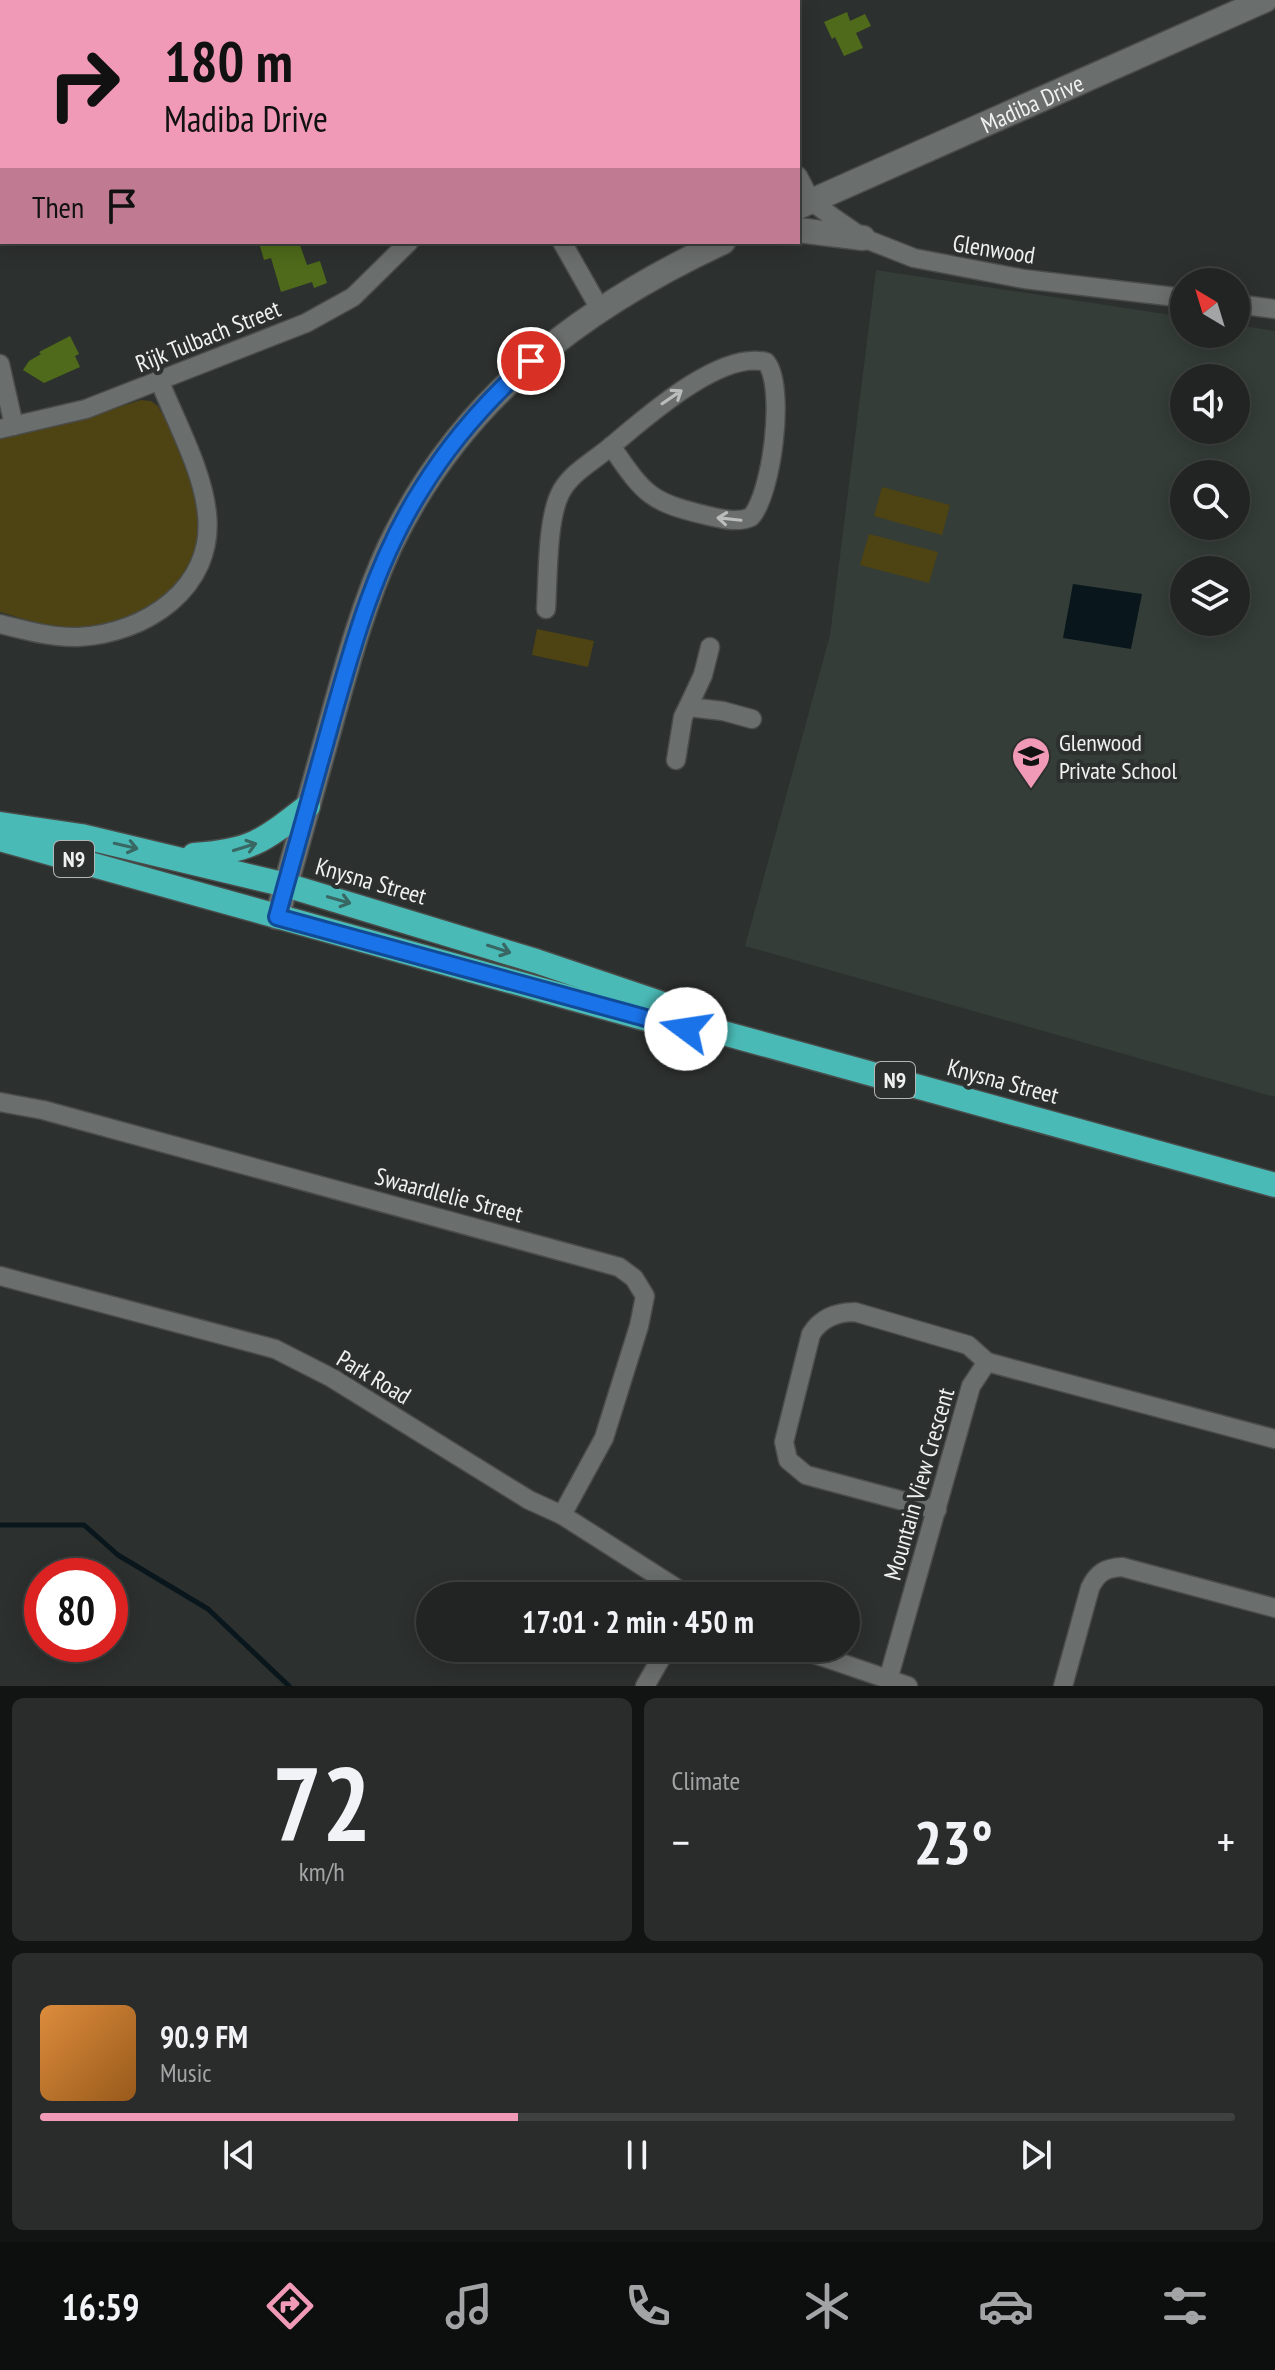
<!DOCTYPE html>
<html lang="en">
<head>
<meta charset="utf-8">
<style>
  :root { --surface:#212422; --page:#292c2a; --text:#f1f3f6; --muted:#a2a4a5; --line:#3e4140; --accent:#f09ab7 }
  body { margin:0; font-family:"PT Sans Narrow",sans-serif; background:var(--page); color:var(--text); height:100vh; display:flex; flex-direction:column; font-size:30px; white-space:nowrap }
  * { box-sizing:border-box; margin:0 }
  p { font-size:26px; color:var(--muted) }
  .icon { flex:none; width:44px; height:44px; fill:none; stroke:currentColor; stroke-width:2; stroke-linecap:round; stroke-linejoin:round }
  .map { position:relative; height:1686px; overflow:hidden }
  .sheet { display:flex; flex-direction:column; gap:12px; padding:12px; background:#121413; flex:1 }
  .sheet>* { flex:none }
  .guide { position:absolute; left:0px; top:0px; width:800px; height:244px; box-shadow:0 4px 20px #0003,0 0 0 2px var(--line); background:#f09ab7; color:#111; overflow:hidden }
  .needle { width:52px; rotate:322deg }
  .controls { position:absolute; left:1170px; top:268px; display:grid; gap:16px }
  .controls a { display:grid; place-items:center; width:80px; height:80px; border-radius:50%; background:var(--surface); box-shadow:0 4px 20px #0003,0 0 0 2px var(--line); font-size:40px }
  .speed { position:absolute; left:24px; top:1558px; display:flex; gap:16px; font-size:40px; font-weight:700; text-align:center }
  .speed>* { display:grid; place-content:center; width:104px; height:104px; border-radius:50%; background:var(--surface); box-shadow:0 4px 20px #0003,0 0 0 2px var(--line); line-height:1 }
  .speed .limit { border:12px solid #d22; background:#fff; color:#111 }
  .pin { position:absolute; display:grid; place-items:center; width:68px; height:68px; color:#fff; margin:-34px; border:4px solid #fff; border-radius:50%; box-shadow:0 2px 8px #0007 }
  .me { position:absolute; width:88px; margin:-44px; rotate:284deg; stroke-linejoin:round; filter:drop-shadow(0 0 6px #0008) }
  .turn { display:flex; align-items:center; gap:28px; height:168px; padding:0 32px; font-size:36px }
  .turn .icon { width:104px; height:104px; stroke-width:2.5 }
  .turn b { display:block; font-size:56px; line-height:68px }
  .then { display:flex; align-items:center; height:76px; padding:0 32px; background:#0003; gap:16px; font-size:30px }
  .big { font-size:60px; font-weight:800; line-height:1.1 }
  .sheet .tile { flex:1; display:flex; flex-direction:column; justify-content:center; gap:12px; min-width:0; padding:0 28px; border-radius:12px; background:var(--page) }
  .sheet .dial { align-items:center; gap:0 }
  .dial b { font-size:104px; line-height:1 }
  .song { display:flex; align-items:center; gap:24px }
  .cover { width:96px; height:96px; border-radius:12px; background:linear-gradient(135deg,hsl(30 70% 55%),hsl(30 70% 35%)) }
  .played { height:8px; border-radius:4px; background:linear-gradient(90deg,var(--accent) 40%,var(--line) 40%) }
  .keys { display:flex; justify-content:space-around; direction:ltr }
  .heat { display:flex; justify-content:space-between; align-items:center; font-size:44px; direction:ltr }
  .sheet .tiles { flex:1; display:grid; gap:12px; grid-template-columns:1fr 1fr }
  .tile:last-child { grid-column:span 2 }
  .trip { position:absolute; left:416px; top:1582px; width:444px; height:80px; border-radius:40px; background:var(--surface); box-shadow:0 4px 20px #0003,0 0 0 2px var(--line); font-weight:800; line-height:80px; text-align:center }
  .tabs { display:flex; height:128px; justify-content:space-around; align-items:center; background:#0d0e0e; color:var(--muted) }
  .tabs .icon { width:56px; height:56px }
  .tabs .selected { color:var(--accent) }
  .tabs b { font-size:36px; color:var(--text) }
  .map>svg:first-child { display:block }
  .built { fill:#343d38; fill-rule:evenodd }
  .green { fill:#4e4312 }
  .water { fill:#09171d }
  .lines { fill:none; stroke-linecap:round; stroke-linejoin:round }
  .stream { stroke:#09171d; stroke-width:5 }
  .building { fill:#4e6a1a }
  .street-casing { stroke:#494c4a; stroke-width:21 }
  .secondary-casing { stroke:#494c4a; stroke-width:27 }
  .highway-casing { stroke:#494c4a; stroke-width:27 }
  .street { stroke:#6a6e6c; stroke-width:18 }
  .secondary { stroke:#6a6e6c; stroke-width:24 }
  .highway { stroke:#4abab6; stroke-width:24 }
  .oneway { stroke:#babdbb }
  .oneway2 { stroke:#386764 }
  .route-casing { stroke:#114b97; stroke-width:20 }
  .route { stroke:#1a73e8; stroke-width:14 }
  .labels { text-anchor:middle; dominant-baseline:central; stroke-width:8; stroke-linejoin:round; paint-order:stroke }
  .shield { fill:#2c302e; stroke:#b4b7b6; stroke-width:2 }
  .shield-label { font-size:22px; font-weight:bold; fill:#eff1f0 }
  .street-label { font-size:24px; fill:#eff1f0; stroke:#2c302e }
  .poi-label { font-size:24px; fill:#eff1f0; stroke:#2c302e; text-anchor:start }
</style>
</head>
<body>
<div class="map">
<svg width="1275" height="1686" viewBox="0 0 1275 1686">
  <rect width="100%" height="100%" fill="#2c302e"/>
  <path class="built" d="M876,270L1184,317V334H1236V325L1275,331V1097L745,946L830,635ZM1184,378H1236V430H1184ZM1184,474H1236V526H1184ZM1184,570H1236V622H1184Z"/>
  <g class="green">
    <path d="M141,400L151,401L158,406C174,436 200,487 200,521C201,586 137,625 78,628C53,630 25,619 0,612V438L68,423Z"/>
    <polygon points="882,487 950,505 942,535 874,516"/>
    <polygon points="869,534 938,552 929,583 860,565"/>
    <polygon points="537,629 594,641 588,667 532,655"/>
  </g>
  <polygon class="water" points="1073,584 1142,594 1131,649 1063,638"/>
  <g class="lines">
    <polyline class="stream" points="0,1525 84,1525 118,1555 208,1609 289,1686"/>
  </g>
  <g class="building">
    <polygon points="847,12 850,21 865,14 871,26 856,33 863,48 844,56 835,37 832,39 824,22"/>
    <polygon points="274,242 299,242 307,265 320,261 327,283 314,288 312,282 281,292 271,258 264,260 260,246"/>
    <polygon points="70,336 79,354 75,356 80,367 44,383 23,370 29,361 41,354 39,352"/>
  </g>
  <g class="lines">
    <defs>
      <g id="street">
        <polyline points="111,0 113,2"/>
        <polyline points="389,0 391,2"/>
        <polyline points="710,0 711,2"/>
        <polyline points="44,2 50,0"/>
        <polyline points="359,2 361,0"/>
        <polyline points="778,2 783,0"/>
        <polyline points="0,18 2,17"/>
        <polyline points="798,176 811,201 834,218 863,238 914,258 1024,279 1184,298"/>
        <polyline points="0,226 2,226"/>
        <polyline points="562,242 600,309"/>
        <polyline points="1236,304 1275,309"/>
        <polyline points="0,364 14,426"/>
        <polyline points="0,429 86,409 306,323 353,297 409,242"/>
        <path d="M546,609C548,578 547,520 560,494C569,474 592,462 609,448C643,420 719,350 766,362C786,386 772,494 751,517C738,523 723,519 709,516C649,502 645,495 611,446"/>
        <path d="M0,624C25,630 52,638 78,637C145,634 215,588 207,514C203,471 176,422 160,382"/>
        <polyline points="710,647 703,675 688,707 723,711 752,719"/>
        <polyline points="676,760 683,717 688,707"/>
        <polyline points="0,1102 43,1110 619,1267 634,1278 645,1296 639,1326 604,1438 562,1515"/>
        <polyline points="0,1276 275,1349 332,1378 529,1500 562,1515 689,1596"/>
        <path d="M937,1510L806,1475L788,1460L784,1442L811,1334C821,1318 837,1312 855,1312L968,1345L987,1362"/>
        <polyline points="797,1648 908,1686"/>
        <polyline points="888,1680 971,1386 987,1362 1275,1439"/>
        <polyline points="645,1686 667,1648"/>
        <path d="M1063,1686L1090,1588C1097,1573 1105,1568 1122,1567L1275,1608"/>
      </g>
      <g id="secondary">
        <path id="s1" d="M798,207L1265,0"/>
        <polyline points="798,230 863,238"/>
        <path d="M277,917C294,854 312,792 329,730C346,669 363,604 390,546C460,400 579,309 723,242"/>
      </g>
      <g id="highway">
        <polyline points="0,824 81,836 286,885 536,961 669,1006 703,1024"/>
        <polyline points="0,839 661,1023 686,1029 716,1031 1275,1185"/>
        <path d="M194,855C252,851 263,841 308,806"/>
      </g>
    </defs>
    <use href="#street" class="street-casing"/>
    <use href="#secondary" class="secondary-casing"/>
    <use href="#highway" class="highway-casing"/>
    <use href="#street" class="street"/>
    <use href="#secondary" class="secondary"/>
    <use href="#highway" class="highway"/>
  </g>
  <defs><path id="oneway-shaft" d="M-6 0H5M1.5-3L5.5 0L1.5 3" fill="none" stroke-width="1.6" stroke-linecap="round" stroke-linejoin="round" transform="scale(2)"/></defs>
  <g class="oneway">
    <use href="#oneway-shaft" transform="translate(672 397) rotate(-34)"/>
    <use href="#oneway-shaft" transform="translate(729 519) rotate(-174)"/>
  </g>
  <g class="oneway2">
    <use href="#oneway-shaft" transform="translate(126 846) rotate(13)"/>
    <use href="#oneway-shaft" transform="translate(245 847) rotate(-17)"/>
    <use href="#oneway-shaft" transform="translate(339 900) rotate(16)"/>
    <use href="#oneway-shaft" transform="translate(499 949) rotate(18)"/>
  </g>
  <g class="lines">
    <defs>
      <path id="route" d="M531,361C488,399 451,441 421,490C373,566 350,655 326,741C310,799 293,858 277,917L686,1029"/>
    </defs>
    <use href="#route" class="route-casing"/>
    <use href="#route" class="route"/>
  </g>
  <defs>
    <symbol id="school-pin" viewBox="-11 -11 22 30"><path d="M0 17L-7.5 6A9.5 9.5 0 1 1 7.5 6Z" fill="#f09ab7" stroke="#2c302e"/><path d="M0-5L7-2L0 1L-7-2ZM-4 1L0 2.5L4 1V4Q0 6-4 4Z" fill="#111"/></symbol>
  </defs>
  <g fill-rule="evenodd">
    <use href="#school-pin" x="1009" y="734" width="44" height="60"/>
  </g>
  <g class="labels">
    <g class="shield">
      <rect x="54" y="841" width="40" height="36" rx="6"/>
      <rect x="875" y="1062" width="40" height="36" rx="6"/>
    </g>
    <g class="shield-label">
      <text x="74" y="859">N9</text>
      <text x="895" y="1080">N9</text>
    </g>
    <g class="street-label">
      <text stroke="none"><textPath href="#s1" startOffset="256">Madiba Drive</textPath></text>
      <text transform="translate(994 249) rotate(9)">Glenwood</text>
      <text transform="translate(208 336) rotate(-22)">Rijk Tulbach Street</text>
      <text transform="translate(371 881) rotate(16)">Knysna Street</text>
      <text transform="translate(1003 1081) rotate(15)">Knysna Street</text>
      <text transform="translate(449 1195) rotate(15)">Swaardlelie Street</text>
      <text transform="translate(374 1377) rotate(31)">Park Road</text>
      <text transform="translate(919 1484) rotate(-74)">Mountain View Crescent</text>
    </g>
    <g class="poi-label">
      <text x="1059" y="742">Glenwood<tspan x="1059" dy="28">Private School</tspan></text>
    </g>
  </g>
</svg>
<div class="controls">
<a><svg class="needle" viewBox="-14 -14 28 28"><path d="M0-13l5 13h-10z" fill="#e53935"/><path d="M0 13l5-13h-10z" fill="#a2a4a5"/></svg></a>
<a><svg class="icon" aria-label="sound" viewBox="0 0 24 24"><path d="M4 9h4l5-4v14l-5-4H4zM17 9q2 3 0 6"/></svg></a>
<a><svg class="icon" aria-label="search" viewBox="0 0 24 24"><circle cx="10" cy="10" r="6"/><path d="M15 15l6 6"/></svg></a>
<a><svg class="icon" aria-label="layers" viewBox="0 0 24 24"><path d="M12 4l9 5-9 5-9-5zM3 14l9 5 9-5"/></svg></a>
</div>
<div class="speed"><div class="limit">80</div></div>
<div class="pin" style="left:531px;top:361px;background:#d93025"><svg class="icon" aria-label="arrive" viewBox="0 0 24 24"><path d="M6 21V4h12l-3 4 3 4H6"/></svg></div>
<svg class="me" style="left:686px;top:1029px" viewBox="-20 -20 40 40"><circle r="19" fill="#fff"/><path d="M0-13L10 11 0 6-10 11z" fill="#1a73e8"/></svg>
<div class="trip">17:01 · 2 min · 450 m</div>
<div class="guide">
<div class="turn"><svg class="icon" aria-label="right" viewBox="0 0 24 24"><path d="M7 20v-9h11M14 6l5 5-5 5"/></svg><div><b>180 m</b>Madiba Drive</div></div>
<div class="then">Then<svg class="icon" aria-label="arrive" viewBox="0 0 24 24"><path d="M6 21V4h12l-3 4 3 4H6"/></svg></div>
</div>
</div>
<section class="sheet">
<div class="tiles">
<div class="tile dial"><b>72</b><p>km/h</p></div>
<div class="tile"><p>Climate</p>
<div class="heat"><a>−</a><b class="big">23°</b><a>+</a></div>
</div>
<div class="tile">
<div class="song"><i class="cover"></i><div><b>90.9 FM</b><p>Music</p></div></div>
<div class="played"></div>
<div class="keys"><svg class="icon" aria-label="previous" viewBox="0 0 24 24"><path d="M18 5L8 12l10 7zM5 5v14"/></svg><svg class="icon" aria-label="pause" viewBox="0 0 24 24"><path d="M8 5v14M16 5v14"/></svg><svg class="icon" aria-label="next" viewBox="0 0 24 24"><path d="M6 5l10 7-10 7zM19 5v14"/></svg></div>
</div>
</div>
</section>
<nav class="tabs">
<b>16:59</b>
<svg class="icon selected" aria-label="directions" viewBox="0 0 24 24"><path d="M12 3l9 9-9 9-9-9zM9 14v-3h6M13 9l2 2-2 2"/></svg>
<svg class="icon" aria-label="music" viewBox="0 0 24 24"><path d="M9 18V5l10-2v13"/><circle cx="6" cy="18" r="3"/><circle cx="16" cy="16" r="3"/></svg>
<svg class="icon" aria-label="phone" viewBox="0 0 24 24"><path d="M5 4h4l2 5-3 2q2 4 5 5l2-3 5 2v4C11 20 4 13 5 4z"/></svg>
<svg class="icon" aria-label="climate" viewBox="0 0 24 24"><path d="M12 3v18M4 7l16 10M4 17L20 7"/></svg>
<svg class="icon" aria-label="car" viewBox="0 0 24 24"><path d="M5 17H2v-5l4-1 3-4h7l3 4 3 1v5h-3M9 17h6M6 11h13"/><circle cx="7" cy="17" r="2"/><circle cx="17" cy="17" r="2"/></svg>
<svg class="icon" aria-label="filters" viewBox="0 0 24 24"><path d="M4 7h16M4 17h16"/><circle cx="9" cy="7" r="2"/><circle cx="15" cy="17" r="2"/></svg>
</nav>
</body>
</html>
